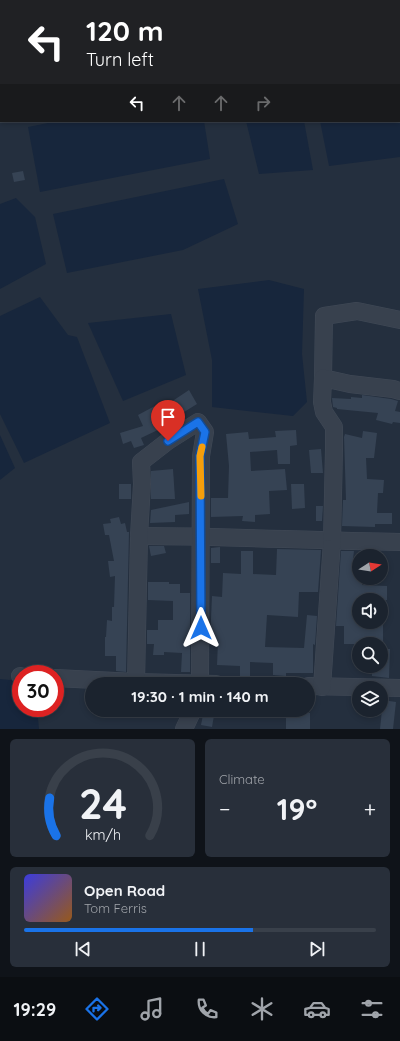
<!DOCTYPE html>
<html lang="en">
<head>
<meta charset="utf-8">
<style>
  :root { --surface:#1b232e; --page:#282f3a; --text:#f1f3f6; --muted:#a0a4aa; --line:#39404a; --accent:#1a73e8 }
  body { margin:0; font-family:Quicksand,sans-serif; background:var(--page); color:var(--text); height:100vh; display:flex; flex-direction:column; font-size:15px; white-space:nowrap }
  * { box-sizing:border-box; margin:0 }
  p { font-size:13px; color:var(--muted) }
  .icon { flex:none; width:22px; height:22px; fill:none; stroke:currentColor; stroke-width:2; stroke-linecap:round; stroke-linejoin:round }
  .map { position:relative; height:729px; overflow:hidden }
  .side { display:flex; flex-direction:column; gap:10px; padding:10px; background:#0f1319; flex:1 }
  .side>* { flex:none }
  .hud { position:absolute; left:0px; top:0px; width:400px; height:122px; box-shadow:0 2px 6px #0003,0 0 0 1px var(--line); background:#202124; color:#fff; overflow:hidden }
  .needle { width:26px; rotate:78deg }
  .fabs { position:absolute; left:352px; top:549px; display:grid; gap:8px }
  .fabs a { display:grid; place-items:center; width:36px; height:36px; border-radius:50%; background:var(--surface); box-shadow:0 2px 6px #0003,0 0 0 1px var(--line); font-size:20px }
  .speed { position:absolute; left:12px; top:665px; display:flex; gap:8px; font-size:20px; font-weight:700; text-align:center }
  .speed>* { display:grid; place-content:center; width:52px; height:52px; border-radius:50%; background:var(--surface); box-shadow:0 2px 6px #0003,0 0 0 1px var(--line); line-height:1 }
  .speed .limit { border:6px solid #d22; background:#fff; color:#111 }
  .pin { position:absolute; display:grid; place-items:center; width:34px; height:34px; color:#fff; margin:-41px -17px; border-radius:50% 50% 50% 0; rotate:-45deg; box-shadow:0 0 4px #0007 }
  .pin .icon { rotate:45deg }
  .me { position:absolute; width:44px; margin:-22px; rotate:0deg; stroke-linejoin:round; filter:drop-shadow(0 0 3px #0008) }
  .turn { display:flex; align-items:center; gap:14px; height:84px; padding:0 20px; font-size:18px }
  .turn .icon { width:52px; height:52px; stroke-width:2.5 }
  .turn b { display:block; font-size:28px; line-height:34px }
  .lanes { display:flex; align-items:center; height:38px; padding:0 20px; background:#0003; justify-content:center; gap:20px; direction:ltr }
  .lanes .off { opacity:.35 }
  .big { font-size:30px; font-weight:700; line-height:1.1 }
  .side .card { flex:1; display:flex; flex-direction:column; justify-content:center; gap:6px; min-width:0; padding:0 14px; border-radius:6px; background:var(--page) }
  .side .dial { align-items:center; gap:0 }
  .dial svg { height:104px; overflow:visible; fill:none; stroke:var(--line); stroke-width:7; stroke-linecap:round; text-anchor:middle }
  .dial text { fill:var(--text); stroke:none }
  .song { display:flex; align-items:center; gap:12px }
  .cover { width:48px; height:48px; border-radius:6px; background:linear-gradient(135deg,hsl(240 70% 55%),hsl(30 70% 35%)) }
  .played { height:4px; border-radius:2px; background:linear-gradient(90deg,var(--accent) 65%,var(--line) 65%) }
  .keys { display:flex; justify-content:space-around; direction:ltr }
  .heat { display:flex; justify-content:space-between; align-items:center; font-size:22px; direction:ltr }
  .side .tiles { flex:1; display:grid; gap:10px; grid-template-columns:1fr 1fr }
  .card:last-child { grid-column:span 2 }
  .trip { position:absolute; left:85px; top:677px; width:230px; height:40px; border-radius:20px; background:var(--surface); box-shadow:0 2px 6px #0003,0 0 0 1px var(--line); font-weight:700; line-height:40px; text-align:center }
  .dock { display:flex; height:64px; justify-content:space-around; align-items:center; background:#0b0e12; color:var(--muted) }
  .dock .icon { width:28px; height:28px }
  .dock .current { color:var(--accent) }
  .dock b { font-size:18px; color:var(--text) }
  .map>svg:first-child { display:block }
  .water { fill:#17263c }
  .building { fill:#364354 }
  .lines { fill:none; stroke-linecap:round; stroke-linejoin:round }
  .minor-casing { stroke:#414a57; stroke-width:18 }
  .minor { stroke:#38414e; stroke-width:17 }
  .route-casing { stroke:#114b97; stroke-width:10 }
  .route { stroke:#1a73e8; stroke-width:7 }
  .slow { stroke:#f59e0b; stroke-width:7 }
</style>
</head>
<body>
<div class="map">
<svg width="400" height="729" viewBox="0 0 400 729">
  <rect width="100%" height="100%" fill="#242f3e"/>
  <g class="water">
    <polygon points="399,41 400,42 400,157 329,166 320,121 399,121"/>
    <polygon points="58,121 204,121 210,159 40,192 28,127"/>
    <polygon points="246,121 304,121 313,170 259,174"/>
    <polygon points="224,179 238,224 183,250 67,273 53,214"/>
    <polygon points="16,198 35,217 46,264 0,289 0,204"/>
    <polygon points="269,280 304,289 302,354 307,402 293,416 212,407 212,360 198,289"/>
    <polygon points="40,297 68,335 77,337 110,423 24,463 0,414 0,316"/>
    <polygon points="171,314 186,375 123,401 88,323"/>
    <polygon points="0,435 15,468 0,480"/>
    <polygon points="0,679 21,681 21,708 37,708 39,729 0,729"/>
  </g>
  <g class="building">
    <polygon points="23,171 25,180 14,182 12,173"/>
    <polygon points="189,390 197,404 176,417 161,425 162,428 141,438 144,445 134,448 131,441 123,444 120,433 143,426 138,415 166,400 168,404"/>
    <polygon points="362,395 391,399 398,401 395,411 400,412 400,423 393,422 392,424 376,420 378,413 337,409 337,408 333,407 332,398 351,399 351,397 362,398"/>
    <polygon points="296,430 297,445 290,446 290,464 278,464 277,450 250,452 251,471 285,469 287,490 269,491 270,514 255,515 255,522 242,521 243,516 211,517 211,498 228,498 229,466 226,434 248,432 249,439 276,437 275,431"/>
    <polygon points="363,431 377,433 374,458 366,458 367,479 384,480 383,493 378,493 377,513 392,513 392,524 375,524 375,527 342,526 343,500 346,500 344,437 345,434 362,438"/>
    <polygon points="321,449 323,473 311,473 309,450"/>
    <polygon points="173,469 175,499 151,499 151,471"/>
    <rect x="119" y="484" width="12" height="15"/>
    <polygon points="291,484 304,484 305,508 292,509"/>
    <polygon points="189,502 189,514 175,515 175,522 150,523 151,510"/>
    <polygon points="316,506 323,506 322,521 316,521"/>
    <polygon points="119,517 121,524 125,523 127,532 129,532 126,672 116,671 116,656 105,656 105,637 106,637 107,620 112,621 112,607 114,607 115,576 110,577 108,561 114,561 109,535 105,535 103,524 111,523 110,519"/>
    <polygon points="149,546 164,546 166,553 151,556"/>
    <polygon points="220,547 220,563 211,563 211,548"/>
    <polygon points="277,549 321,550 318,592 299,592 298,617 267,615 265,647 304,648 307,615 317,616 315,645 313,644 313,673 286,673 286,676 273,675 273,663 250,662 250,676 240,676 240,666 217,665 218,641 210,641 212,596 222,597 223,573 241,574 241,551 253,551 253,574 276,575"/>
    <polygon points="341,551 354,551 353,559 359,559 359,579 363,579 362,585 387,586 387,600 359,600 359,622 383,622 383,642 363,642 363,644 344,644 344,626 336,626"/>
    <polygon points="148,582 169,582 169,584 180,584 180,593 190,593 190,672 181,672 182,653 164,652 164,655 153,655 154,644 147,644 147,630 158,630 158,620 173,620 173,601 148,600"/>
    <polygon points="381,649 390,649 389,678 372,676 372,666 381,666"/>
    <polygon points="383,700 396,702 393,729 380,729"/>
    <polygon points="204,710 215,710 212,727 201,725"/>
    <rect x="286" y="713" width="24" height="16"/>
  </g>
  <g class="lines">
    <defs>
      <g id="minor">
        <polyline points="323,378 324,316 357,311 400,320"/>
        <path d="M139,536C226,536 313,541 400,542"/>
        <polyline points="20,676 21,676"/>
        <polyline points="55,678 136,682 216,684"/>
        <polyline points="136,682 139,536 142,484 141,462 168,441 198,422 205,432 201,456 200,684"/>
        <polyline points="308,686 400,688"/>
        <polyline points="322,687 332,541 334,449 334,427 324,412 322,402 323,378 350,384 393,389 400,391"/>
        <polyline points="184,729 193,710"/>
      </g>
    </defs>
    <use href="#minor" class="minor-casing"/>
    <use href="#minor" class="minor"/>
  </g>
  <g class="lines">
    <defs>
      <polyline id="route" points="168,441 198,422 205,432 200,456 201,628"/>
    </defs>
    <use href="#route" class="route-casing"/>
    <use href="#route" class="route"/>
    <polyline class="slow" points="201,496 200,456 202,447"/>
  </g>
</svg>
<div class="fabs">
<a><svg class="needle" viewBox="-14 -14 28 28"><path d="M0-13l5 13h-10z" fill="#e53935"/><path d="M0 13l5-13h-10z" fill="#a0a4aa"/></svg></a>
<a><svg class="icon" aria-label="sound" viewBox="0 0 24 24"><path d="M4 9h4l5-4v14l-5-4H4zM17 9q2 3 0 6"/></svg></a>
<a><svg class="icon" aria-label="search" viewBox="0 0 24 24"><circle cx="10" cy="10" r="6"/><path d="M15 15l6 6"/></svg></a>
<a><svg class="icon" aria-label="layers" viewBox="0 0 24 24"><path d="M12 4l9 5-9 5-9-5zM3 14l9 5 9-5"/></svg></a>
</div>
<div class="speed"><div class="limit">30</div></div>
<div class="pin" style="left:168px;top:441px;background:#d93025"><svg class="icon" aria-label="arrive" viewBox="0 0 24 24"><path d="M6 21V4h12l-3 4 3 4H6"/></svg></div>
<svg class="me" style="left:201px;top:628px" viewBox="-20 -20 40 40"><path d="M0-17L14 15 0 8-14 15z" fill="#1a73e8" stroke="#fff" stroke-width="4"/></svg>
<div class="trip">19:30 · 1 min · 140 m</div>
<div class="hud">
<div class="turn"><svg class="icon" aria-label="left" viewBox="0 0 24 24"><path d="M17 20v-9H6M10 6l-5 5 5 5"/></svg><div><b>120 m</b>Turn left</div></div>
<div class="lanes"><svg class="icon" aria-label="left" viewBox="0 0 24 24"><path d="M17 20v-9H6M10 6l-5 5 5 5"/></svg><svg class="icon off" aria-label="ahead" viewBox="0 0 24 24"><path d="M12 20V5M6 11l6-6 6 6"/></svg><svg class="icon off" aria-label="ahead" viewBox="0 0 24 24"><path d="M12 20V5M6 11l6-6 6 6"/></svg><svg class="icon off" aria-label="right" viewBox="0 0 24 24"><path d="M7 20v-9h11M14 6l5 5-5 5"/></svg></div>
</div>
</div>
<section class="side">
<div class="tiles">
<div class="card dial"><svg viewBox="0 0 100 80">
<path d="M14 69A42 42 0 1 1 86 69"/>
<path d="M14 69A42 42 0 0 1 9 40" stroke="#1a73e8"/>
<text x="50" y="56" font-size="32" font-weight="700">24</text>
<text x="50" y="72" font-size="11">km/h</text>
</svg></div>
<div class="card"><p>Climate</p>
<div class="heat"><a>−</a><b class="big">19°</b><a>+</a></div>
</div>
<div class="card">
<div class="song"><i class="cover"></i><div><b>Open Road</b><p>Tom Ferris</p></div></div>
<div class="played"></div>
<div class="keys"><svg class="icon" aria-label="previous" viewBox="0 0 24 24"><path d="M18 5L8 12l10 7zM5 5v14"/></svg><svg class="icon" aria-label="pause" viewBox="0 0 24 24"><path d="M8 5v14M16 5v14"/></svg><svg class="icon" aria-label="next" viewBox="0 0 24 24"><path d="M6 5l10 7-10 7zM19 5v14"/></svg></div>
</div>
</div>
</section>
<nav class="dock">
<b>19:29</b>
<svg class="icon current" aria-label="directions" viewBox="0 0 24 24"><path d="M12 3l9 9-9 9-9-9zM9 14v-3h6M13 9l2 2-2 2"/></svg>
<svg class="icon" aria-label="music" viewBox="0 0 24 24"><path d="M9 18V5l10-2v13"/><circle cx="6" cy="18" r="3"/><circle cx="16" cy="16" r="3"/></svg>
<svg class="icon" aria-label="phone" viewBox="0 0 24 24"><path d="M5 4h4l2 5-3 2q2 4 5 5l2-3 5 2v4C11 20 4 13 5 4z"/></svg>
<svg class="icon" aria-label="climate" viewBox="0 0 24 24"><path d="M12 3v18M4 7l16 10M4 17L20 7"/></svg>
<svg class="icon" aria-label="car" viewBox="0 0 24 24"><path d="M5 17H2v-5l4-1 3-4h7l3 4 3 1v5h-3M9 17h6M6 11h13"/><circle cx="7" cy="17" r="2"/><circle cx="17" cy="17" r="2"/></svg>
<svg class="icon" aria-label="filters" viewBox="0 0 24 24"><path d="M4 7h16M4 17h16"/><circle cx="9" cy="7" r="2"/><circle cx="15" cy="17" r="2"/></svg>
</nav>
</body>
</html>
